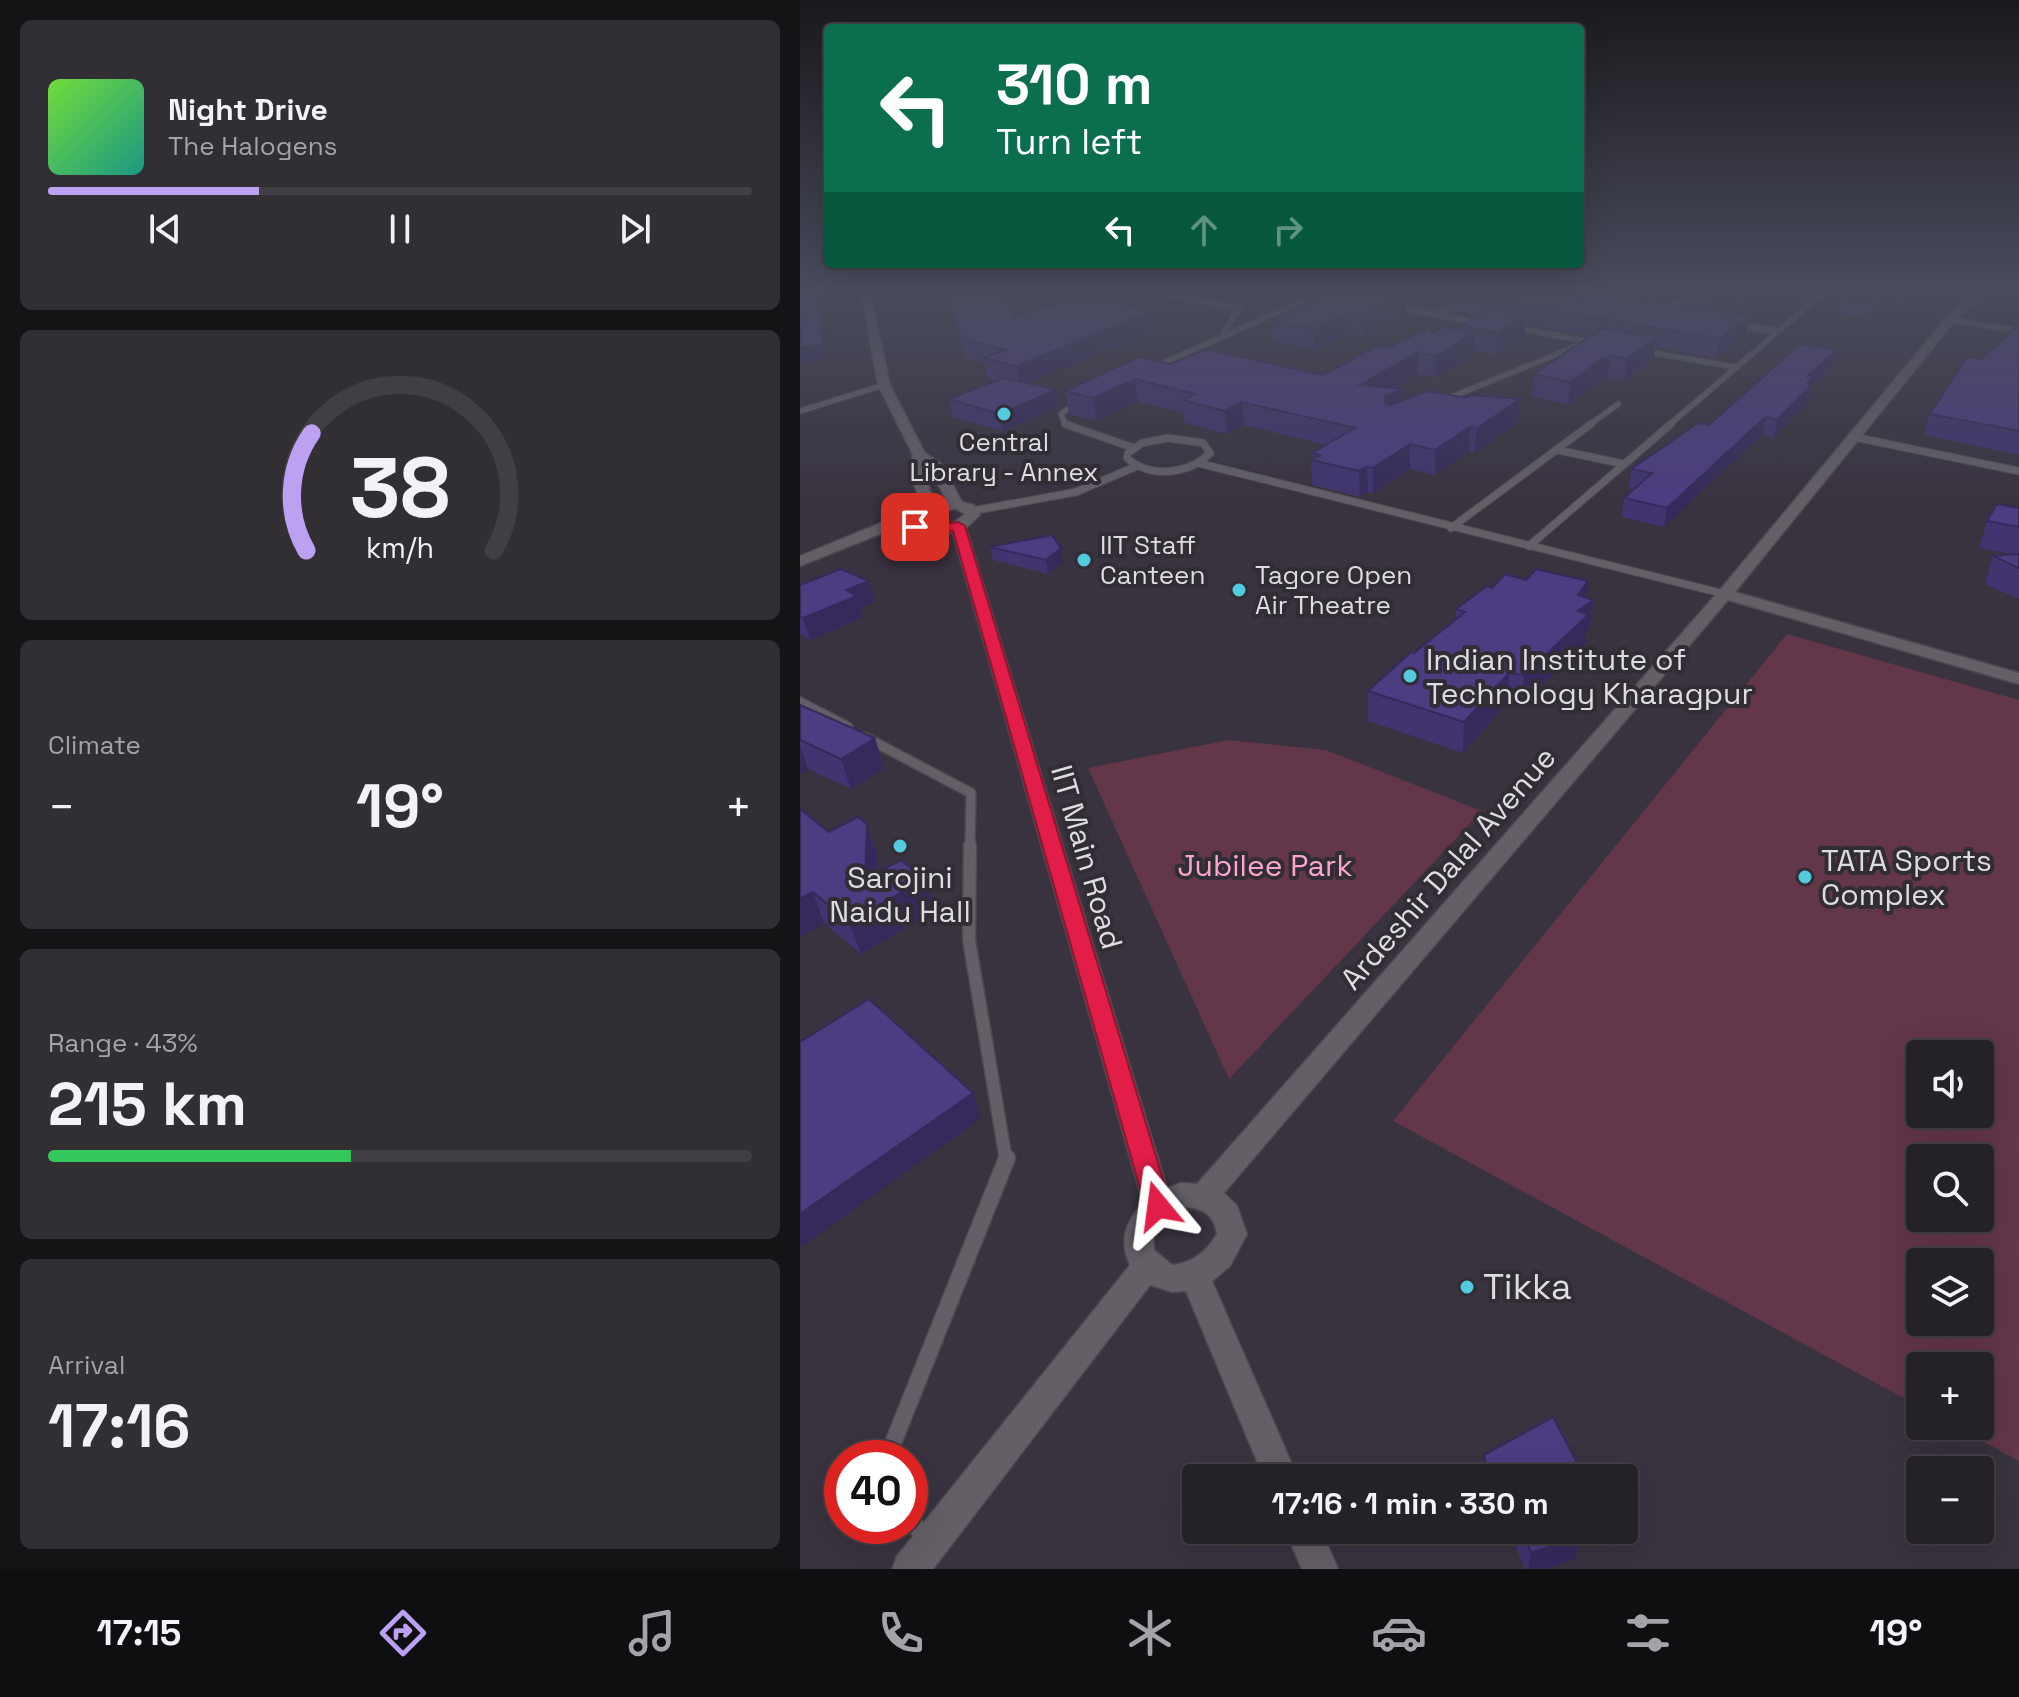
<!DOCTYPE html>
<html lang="en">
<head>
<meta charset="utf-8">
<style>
  :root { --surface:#252227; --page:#312f33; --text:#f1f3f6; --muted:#a3a4a7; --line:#423f44; --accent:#bca0f2 }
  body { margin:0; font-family:"Space Grotesk",sans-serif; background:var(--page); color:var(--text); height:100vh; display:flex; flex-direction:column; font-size:30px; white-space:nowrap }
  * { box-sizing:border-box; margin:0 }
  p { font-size:26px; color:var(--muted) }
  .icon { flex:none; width:44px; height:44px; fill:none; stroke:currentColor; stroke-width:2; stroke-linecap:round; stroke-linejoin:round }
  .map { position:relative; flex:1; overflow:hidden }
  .details { display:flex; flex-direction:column; gap:20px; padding:20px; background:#141315; width:800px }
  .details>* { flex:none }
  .banner { position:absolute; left:24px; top:24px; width:760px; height:244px; border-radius:8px; box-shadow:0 8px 32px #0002,0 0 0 2px var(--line); background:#0b6e4f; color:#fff; overflow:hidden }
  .buttons { position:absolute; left:1106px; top:1040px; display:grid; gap:16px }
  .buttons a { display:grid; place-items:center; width:88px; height:88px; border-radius:8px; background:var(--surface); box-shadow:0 8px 32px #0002,0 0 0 2px var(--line); font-size:40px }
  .speed { position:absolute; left:24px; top:1440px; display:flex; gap:16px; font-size:40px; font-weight:700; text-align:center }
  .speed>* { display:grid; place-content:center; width:104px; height:104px; border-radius:50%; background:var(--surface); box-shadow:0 8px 32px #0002,0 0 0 2px var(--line); line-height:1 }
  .speed .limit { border:12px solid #d22; background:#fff; color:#111 }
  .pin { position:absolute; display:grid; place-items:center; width:68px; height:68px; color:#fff; margin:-34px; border-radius:16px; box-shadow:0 4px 12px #0006 }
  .me { position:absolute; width:88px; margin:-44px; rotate:344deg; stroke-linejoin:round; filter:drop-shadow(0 0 6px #0008) }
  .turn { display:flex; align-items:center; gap:28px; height:168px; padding:0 40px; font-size:36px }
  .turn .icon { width:104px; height:104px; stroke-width:2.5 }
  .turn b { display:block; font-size:56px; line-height:68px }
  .lanes { display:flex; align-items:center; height:76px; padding:0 40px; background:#0003; justify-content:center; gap:40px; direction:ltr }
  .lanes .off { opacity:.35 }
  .big { font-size:60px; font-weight:800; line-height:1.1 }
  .details .card { flex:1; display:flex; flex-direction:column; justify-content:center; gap:12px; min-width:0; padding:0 28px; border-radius:12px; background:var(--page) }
  .details .dial { align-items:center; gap:0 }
  .dial svg { height:208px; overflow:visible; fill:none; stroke:var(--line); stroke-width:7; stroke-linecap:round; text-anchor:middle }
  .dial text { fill:var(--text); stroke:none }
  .song { display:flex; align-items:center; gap:24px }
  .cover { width:96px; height:96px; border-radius:12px; background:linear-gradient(135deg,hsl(100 70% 55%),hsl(170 70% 35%)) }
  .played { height:8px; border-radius:4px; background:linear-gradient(90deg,var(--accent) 30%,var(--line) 30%) }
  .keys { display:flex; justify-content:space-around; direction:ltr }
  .heat { display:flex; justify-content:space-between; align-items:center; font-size:44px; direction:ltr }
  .charge { height:12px; border-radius:6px; background:linear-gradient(90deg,#34c759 43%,var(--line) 0) }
  .trip { position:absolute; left:382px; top:1464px; width:456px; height:80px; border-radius:8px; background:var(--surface); box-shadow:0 8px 32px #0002,0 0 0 2px var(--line); font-weight:800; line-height:80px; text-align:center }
  .dock { display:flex; height:128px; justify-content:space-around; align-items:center; background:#0f0e10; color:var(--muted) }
  .dock .icon { width:56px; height:56px }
  .dock .current { color:var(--accent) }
  .dock b { font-size:36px; color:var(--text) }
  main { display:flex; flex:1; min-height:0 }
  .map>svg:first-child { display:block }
  .built { fill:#39323f; fill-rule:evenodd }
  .green { fill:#63364a; fill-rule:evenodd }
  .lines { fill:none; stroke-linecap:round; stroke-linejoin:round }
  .lane-far4-casing { stroke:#4c494f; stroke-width:7 }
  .lane-far3-casing { stroke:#4c494f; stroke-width:9 }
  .lane-far2-casing { stroke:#4c494f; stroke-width:12 }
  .lane-far1-casing { stroke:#4c494f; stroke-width:15 }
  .lane-casing { stroke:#4c494f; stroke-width:19 }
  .street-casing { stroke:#4c494f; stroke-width:3 }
  .secondary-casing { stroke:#4c494f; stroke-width:3 }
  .primary-casing { stroke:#4c494f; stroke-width:3 }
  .lane-far4 { stroke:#645f67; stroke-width:5 }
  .lane-far3 { stroke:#645f67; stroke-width:7 }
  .lane-far2 { stroke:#645f67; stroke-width:9 }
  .lane-far1 { stroke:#645f67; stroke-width:12 }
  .lane { stroke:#645f67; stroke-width:16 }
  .street { fill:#645f67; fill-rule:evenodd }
  .secondary { fill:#645f67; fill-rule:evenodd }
  .primary { fill:#b384ae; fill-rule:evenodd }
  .wall { fill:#413470 }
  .shaded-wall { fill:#352a5b }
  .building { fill:#4c3c82; stroke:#352a5b; stroke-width:2 }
  .route { fill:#e11d48; stroke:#92132f; stroke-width:2 }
  .poi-dot { fill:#54cade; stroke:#312d34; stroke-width:3 }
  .labels { text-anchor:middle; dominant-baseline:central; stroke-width:8; stroke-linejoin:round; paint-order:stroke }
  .far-poi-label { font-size:26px; fill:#dfdce1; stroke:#312d34; text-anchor:start }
  .poi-label { font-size:30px; fill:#dfdce1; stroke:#312d34; text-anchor:start }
  .street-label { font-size:30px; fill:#dfdce1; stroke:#312d34 }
  .park-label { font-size:30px; fill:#fea4cc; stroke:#312d34 }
  .near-poi-label { font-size:36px; fill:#dfdce1; stroke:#312d34; text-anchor:start }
</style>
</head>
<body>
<main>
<section class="details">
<div class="card">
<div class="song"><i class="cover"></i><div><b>Night Drive</b><p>The Halogens</p></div></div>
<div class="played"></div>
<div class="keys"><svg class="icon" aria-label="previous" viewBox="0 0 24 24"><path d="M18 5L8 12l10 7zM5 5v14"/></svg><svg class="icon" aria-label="pause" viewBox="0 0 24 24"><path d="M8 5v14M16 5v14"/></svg><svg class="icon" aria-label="next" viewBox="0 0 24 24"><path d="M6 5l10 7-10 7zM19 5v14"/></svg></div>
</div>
<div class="card dial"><svg viewBox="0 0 100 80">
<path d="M14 69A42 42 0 1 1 86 69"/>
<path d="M14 69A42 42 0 0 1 16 24" stroke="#bca0f2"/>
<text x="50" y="56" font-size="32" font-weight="700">38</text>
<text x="50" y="72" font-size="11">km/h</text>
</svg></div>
<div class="card"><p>Climate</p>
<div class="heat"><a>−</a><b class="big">19°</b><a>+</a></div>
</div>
<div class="card"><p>Range · 43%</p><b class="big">215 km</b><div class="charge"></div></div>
<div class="card"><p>Arrival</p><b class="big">17:16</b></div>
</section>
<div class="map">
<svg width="1219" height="1569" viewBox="0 0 1219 1569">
  <rect width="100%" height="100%" fill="#312d34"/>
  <path class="built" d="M60,286H1219V1569H0V297ZM1120,1054H1180V1114H1120ZM1120,1158H1180V1218H1120ZM1120,1262H1180V1322H1120ZM1120,1366H1180V1426H1120ZM42,1458H110V1526H42ZM1120,1470H1180V1530H1120ZM396,1478H824V1530H396Z"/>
  <g class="green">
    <path d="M987,634L1219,700V1461L1155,1426H1180V1366H1120V1407L593,1121ZM1120,1054H1180V1114H1120ZM1120,1158H1180V1218H1120ZM1120,1262H1180V1322H1120Z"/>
    <polygon points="428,740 526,750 682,811 429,1079 288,768"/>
  </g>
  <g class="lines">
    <defs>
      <g id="lane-far4">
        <polyline points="291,286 334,289 439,308 423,334"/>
        <polyline points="594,307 680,323"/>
        <polyline points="1150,320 1219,331"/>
        <polyline points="712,327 795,343"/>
        <polyline points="842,351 935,367"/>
        <polyline points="352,368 537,286"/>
        <polyline points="644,400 784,343"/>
        <polyline points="0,411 84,385"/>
        <polyline points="271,426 265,424 261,414 279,401"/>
        <polyline points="788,426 818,404"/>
        <polyline points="868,426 1031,286"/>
      </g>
      <g id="lane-far3">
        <polyline points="265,424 334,448"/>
        <polyline points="1054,437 1219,471"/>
        <path d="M368,438L403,443L410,453C389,474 350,479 327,458L328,453L342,443Z"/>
        <polyline points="758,450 824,464"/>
        <polyline points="398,463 925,594"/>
        <polyline points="172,511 276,492 337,466"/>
        <polyline points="651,528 791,424"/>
        <polyline points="729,546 871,424"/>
      </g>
      <g id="lane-far2">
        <polyline points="0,702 48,727"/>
        <polyline points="65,737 171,793 170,847"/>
      </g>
      <polyline id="lane-far1" points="170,845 169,940 206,1160"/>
      <g id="lane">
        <polyline points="87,1458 207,1158"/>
        <polyline points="110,1516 125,1542"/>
      </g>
      <g id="street">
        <polygon points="685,286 697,286 638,317 629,315"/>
        <polygon points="897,286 907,286 867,317 859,317 859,313"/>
        <polygon points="921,321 977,328 982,331 977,334 917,326 917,322"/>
      </g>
      <g id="secondary">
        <path d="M60,286H69L90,385L125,453L141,463L162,502L174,505L180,515L166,528L367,1188L381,1183L397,1184L919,591L1146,318L1179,286H1189L1154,322L935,592L1219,673V684L928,600L424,1193L437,1206L447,1234L430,1266L412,1281L498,1478H464L386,1291L372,1292L350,1285L133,1569H92L97,1556L330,1265C319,1241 325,1222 343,1203L153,533L126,534L105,524L0,566V556L122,506L108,468L113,455L78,385ZM123,463L130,468L147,502L135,503L122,468ZM156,509L165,514C152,526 136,530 120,521L121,517L133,512ZM383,1207C403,1208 414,1214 417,1234C406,1252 393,1263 372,1265L354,1250L353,1233L370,1215Z"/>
        <polygon points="485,1530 521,1530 538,1569 502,1569"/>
      </g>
      <polygon id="primary" points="33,286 49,286 0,299 0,293"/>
    </defs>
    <use href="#lane-far4" class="lane-far4-casing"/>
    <use href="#lane-far3" class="lane-far3-casing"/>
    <use href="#lane-far2" class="lane-far2-casing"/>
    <use href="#lane-far1" class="lane-far1-casing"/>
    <use href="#lane" class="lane-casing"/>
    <use href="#street" class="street-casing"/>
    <use href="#secondary" class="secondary-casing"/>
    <use href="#primary" class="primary-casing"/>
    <use href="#lane-far4" class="lane-far4"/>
    <use href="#lane-far3" class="lane-far3"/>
    <use href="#lane-far2" class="lane-far2"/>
    <use href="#lane-far1" class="lane-far1"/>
    <use href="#lane" class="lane"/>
    <use href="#street" class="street"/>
    <use href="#secondary" class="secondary"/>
    <use href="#primary" class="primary"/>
  </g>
  <g class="wall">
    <polygon points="143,286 199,286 214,317 355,330 227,383 259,407 203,431 153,417 149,399 196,381 187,378 184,363 166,358"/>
    <polygon points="341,286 478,286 438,302"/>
    <polygon points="527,286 887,286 886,290 867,304 881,306 882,293 892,286 962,286 952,293 945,292 921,312 949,316 946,334 916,358 855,347 854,358 825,381 808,378 800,381 768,404 732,397 734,374 790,336 726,324 725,336 696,354 675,350 674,354 636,377 618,374 594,388 604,400 718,422 675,453 669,451 635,475 610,469 573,493 568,492 560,497 512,485 511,460 513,459 512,453 526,445 444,425 427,434 385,423 383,413 338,402 297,421 269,414 265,391 371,364 523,375 588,348 633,333 660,330 660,326 678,316 655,312 656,298 636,308 606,303 606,315 563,335 551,333 515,350 472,341 471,321 505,306 504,300 515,296 515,290"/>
    <polygon points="1052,286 1107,286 1105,293 1073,319 1037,313 1040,298"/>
    <polygon points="1219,324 1219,455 1124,435 1130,414 1182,359"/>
    <polygon points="1036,350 1033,367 1011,387 1009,401 974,438 963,435 957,439 864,527 822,517 824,498 834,489 829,488 831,469"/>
    <polygon points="1219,508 1219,599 1185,584 1193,556 1212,554 1179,548 1187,521"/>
    <polygon points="190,547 263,562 248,574 193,560"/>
    <polygon points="0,585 75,602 60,608 63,617 10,640 0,634"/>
    <polygon points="692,588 786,598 793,600 790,628 786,632 785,643 722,705 707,703 663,753 568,721 568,691 656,619 656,609"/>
    <polygon points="0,705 75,738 84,768 51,789 8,769 0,774"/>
    <polygon points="0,809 29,832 67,824 77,855 77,872 125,879 135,910 61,954 24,923 0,937"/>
    <polygon points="684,1455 785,1478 683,1478"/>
    <polygon points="685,1530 778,1530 780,1536 775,1559 747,1569 725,1569 713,1540 693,1544"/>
  </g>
  <g class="shaded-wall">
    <polygon points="17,286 21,298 27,360 0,363 0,347"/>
    <polygon points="436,286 478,286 438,302"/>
    <polygon points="649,286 680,286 656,294 656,298 636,308 636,292"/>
    <polygon points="872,286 887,286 886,290 861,308 863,292"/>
    <polygon points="935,286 946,286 945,292 915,316 917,299"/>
    <polygon points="954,286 962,286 952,293"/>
    <polygon points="1099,286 1107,286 1105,293 1073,319 1076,304"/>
    <polygon points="606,295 606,315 563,335 563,315"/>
    <polygon points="353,311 355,330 220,386 216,366"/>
    <polygon points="551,313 551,333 515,350 514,329"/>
    <polygon points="726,315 725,336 696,354 697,333"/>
    <polygon points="949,316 946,334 916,358 919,339"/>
    <polygon points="675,333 674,354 636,377 636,356"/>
    <polygon points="856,337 854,358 825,381 827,359"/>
    <polygon points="1036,350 1033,367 1011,387 1009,401 974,438 977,420 1008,376"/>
    <polygon points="618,352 618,374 560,407 560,385"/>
    <polygon points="811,356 808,378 800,381 768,404 770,382 802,359"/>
    <polygon points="335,379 338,402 297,421 293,398"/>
    <polygon points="604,389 604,411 585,403 586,396"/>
    <polygon points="256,390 259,407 203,431 199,414"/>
    <polygon points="720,399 718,422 675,453 676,429"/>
    <polygon points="442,402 444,425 427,434 425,411"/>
    <polygon points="966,417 963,435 957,439 864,527 867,508 961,421"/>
    <polygon points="670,427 669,451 635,475 635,450"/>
    <polygon points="610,444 610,469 573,493 573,468"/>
    <polygon points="567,467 568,492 560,497 559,471"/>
    <polygon points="261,548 263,562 248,574 246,560"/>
    <polygon points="69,581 75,602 60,608 63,617 10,640 3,618 46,590"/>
    <polygon points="788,581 785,606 793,600 790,628 786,632 785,643 722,705 724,675"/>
    <polygon points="709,673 707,703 663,753 664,722"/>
    <polygon points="75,738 84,768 51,789 41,759"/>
    <polygon points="0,745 8,769 0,774"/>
    <polygon points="67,824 77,855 76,907 125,879 135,910 61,954 49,922 65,879"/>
    <polygon points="13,892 24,923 0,937 0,899"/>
    <polygon points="173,1093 181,1118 0,1248 0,1214"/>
    <polygon points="780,1536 775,1559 747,1569 728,1569 731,1553"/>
  </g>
  <g class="building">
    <polygon points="14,286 17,286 23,345 0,347 0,292"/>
    <polygon points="145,286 199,286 214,317 282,296 353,311 216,366 183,358 206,350 162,339 167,338 161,336"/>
    <polygon points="527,286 550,286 606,295 563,315 551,313 514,329 471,321 514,302 504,300 522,293 515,290"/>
    <polygon points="596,286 649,286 636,292"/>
    <polygon points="672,286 748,286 949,316 919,339 656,294"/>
    <polygon points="818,286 872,286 863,292"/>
    <polygon points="892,286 935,286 917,299 882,293"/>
    <polygon points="1052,286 1099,286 1076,304 1040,298"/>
    <polygon points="690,309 726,315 697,333 660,326"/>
    <polygon points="1219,324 1219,431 1130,414 1167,357 1182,359"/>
    <polygon points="629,327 633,333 642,327 675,333 636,356 618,352 560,385 604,389 586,396 585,403 590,405 628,391 666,398 671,395 720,399 676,429 670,427 635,450 610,444 573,468 567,467 559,471 511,460 520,455 512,453 555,428 442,402 425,411 382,400 395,394 335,379 293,398 265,391 339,357 371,364 406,349 523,375 577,346 588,348"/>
    <polygon points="802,328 856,337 827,359 811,356 802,359 770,382 734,374"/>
    <polygon points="1000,344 1036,350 1008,376 1013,377 1008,383 1012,384 977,420 966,417 961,421 867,508 824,498 852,473 831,469 898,423 909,425"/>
    <polygon points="204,378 256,390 199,414 149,399"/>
    <polygon points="1197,504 1219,508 1219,527 1187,521"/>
    <polygon points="252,535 261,548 246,560 190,547"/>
    <polygon points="1219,554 1219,568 1193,556"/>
    <polygon points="41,569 69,581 46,590 57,596 3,618 0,617 0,585"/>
    <polygon points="736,569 788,581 778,595 793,600 778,611 788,615 724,675 709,673 664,722 568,691 611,652 614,653 665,612 656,609 687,586 692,588 705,574 726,580"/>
    <polygon points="0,705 75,738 41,759 0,740"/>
    <polygon points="0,809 29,832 58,817 67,824 65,879 101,860 125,879 49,922 13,892 0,899"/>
    <polygon points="69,999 173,1093 0,1214 0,1042"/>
    <polygon points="753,1417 785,1478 689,1478 684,1455"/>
    <polygon points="721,1530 778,1530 780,1536 731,1553"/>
  </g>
  <linearGradient id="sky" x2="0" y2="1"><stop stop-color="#1b191d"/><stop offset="0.57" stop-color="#484c5c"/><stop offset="1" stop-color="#484c5c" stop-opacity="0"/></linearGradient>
  <rect width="1219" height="505" fill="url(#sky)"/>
  <polygon class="route" points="158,522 165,526 371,1206 367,1214 358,1217 349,1214 345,1206 153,531 129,534 108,527 115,523 129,526"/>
  <g class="poi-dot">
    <circle cx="204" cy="414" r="8"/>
    <circle cx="284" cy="560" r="8"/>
    <circle cx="439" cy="590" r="8"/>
    <circle cx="610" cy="676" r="8"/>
    <circle cx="100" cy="846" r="8"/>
    <circle cx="1005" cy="877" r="8"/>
    <circle cx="667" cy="1287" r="8"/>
  </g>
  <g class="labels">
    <g class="far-poi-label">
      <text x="204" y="442" text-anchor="middle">Central<tspan x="204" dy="30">Library - Annex</tspan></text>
      <text x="300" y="545">IIT Staff<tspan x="300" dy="30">Canteen</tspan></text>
      <text x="455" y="575">Tagore Open<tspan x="455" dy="30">Air Theatre</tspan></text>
    </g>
    <g class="poi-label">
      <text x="626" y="659">Indian Institute of<tspan x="626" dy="34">Technology Kharagpur</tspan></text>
      <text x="1021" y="860">TATA Sports<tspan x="1021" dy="34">Complex</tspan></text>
      <text x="100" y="877" text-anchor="middle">Sarojini<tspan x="100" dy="34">Naidu Hall</tspan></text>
    </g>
    <g class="street-label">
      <text transform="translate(287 857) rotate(74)">IIT Main Road</text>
      <text transform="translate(648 868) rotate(-49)">Ardeshir Dalal Avenue</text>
    </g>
    <g class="park-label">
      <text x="465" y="865">Jubilee Park</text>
    </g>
    <g class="near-poi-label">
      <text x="683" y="1287">Tikka</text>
    </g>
  </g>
</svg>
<div class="buttons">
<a><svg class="icon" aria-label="sound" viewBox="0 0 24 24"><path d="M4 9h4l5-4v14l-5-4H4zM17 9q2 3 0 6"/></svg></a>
<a><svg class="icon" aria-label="search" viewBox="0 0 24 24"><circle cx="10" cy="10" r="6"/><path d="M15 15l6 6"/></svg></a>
<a><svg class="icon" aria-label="layers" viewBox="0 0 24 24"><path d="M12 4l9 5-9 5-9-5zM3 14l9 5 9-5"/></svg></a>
<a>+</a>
<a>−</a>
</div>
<div class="speed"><div class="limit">40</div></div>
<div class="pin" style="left:115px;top:527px;background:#d93025"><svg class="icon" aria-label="arrive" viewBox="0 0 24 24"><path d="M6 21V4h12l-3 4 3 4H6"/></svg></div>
<svg class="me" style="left:358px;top:1206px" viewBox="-20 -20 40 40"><path d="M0-17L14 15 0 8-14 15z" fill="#e11d48" stroke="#fff" stroke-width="4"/></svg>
<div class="trip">17:16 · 1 min · 330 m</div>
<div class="banner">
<div class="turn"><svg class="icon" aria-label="left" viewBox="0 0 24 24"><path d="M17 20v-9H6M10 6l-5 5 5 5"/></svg><div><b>310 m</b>Turn left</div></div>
<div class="lanes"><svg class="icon" aria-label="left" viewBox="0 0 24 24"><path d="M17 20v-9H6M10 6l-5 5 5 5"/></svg><svg class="icon off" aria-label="ahead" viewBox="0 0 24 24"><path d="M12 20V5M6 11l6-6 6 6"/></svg><svg class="icon off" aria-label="right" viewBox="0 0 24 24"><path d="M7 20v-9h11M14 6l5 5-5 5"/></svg></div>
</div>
</div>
</main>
<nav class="dock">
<b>17:15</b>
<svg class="icon current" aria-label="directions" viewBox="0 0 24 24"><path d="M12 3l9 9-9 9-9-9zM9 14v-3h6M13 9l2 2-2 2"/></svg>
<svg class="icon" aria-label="music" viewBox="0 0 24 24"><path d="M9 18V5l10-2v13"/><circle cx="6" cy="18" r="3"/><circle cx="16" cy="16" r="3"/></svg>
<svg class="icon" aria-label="phone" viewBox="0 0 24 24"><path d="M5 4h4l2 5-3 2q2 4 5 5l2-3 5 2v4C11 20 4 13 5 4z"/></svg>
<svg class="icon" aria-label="climate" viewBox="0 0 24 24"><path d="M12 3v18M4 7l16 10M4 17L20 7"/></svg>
<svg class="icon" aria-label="car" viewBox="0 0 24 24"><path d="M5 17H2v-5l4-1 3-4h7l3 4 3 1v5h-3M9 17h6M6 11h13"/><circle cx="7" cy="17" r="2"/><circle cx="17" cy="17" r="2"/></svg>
<svg class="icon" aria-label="filters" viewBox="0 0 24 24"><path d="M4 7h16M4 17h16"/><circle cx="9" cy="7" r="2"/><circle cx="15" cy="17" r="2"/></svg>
<b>19°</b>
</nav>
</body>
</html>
